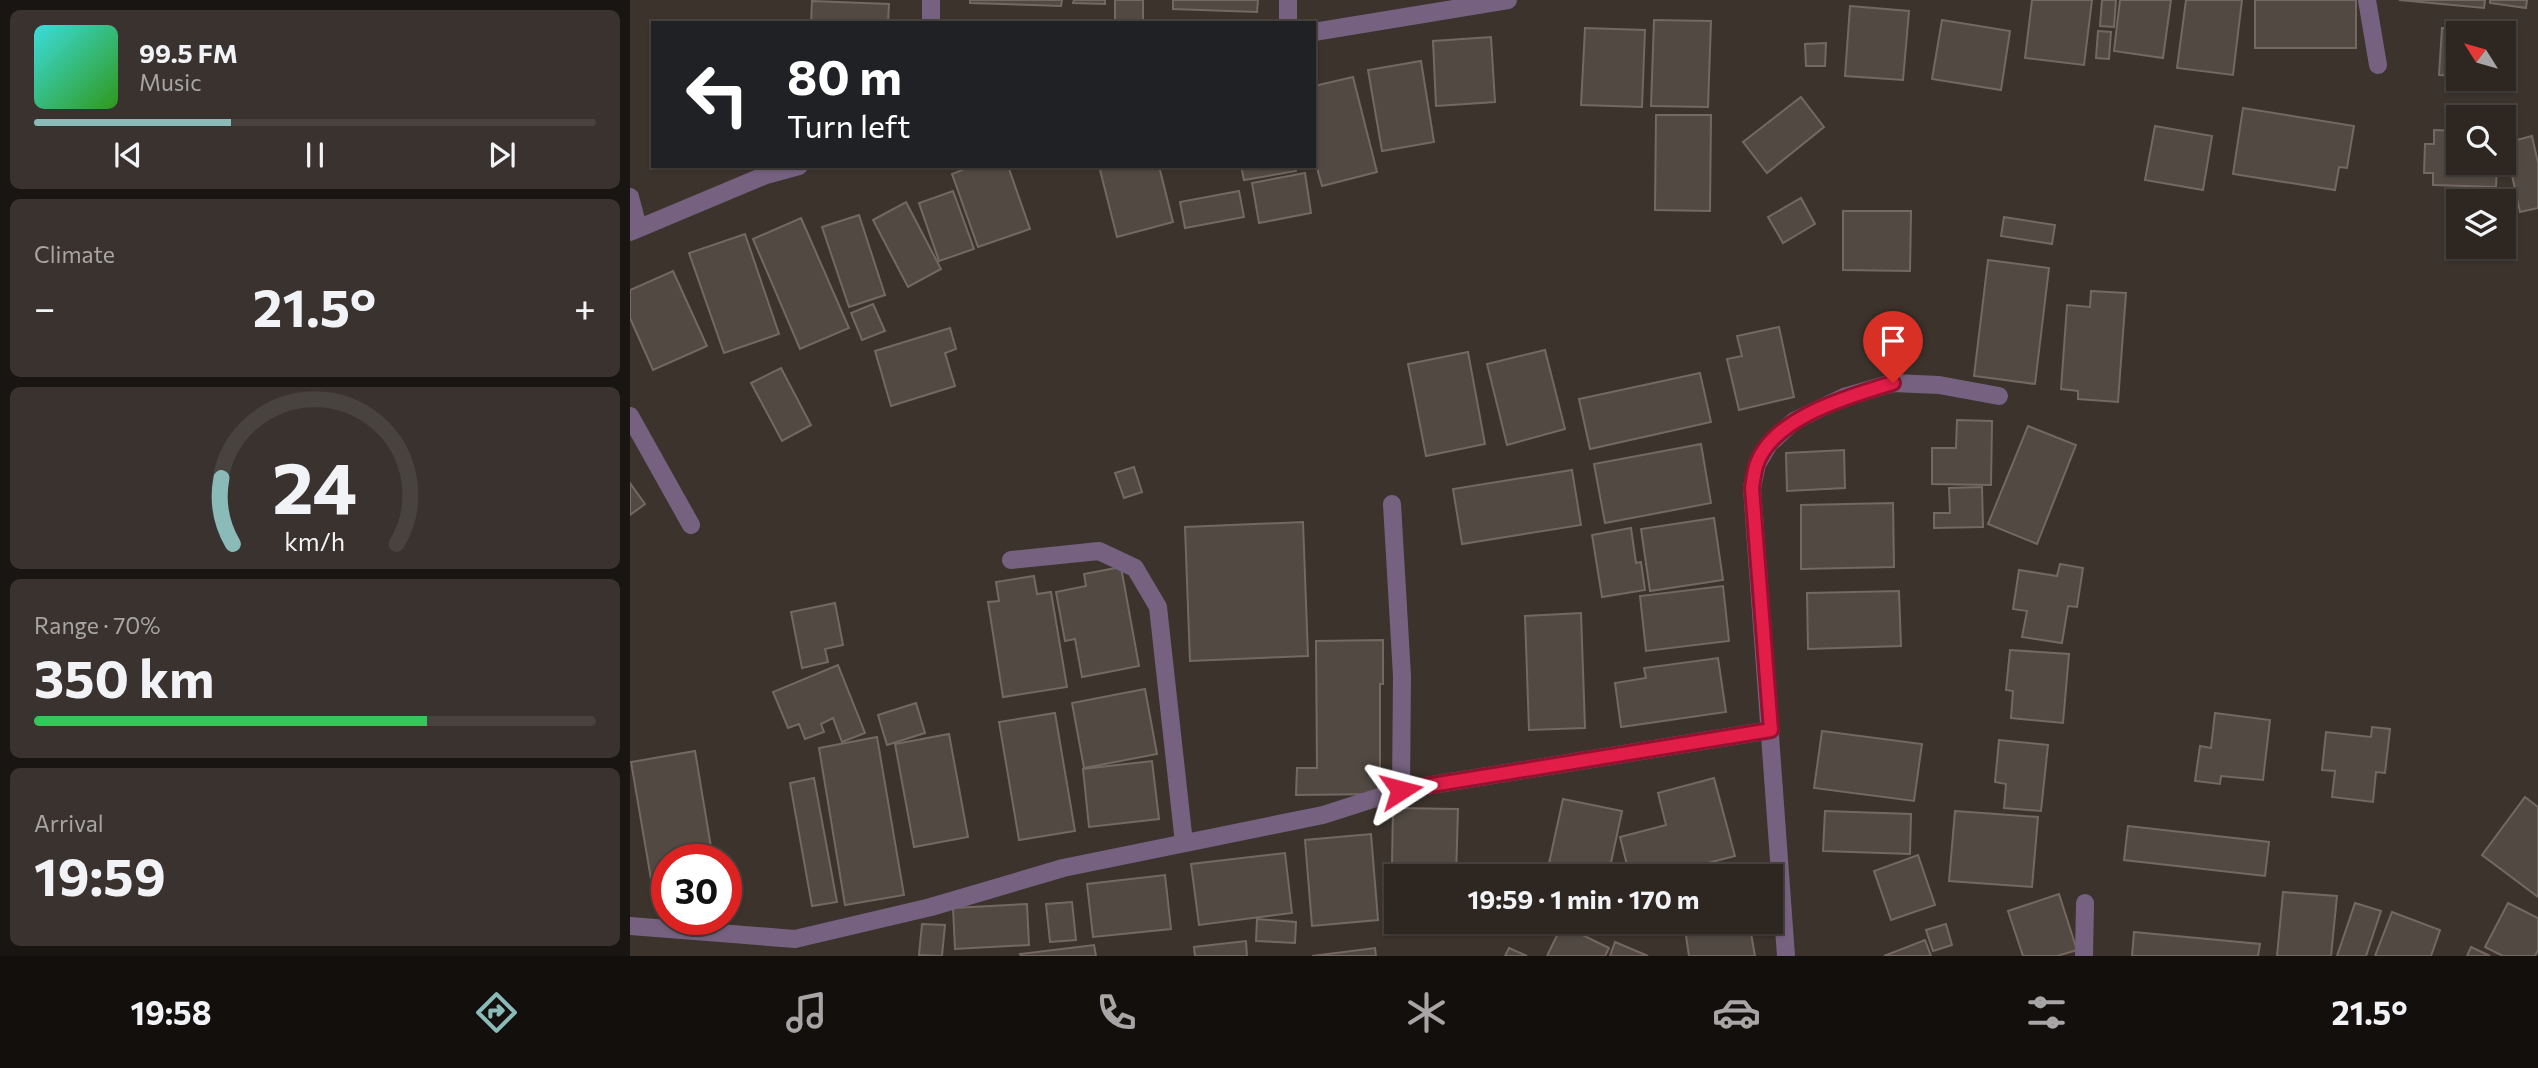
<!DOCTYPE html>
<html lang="en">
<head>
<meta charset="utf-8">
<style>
  :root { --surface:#2d2621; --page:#39322e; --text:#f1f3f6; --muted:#a7a5a5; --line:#48433f; --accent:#8bbbb9 }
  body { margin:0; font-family:Commissioner,sans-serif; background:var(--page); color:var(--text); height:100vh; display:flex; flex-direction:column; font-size:26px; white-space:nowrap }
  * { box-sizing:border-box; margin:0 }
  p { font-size:23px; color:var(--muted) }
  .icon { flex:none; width:38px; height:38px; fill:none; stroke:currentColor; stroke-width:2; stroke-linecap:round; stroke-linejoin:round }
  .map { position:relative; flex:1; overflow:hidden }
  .drawer { display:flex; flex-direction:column; gap:10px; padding:10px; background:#191512; width:630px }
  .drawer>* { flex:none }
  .guide { position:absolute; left:21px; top:21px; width:665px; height:147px; border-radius:0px; box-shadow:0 2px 5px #0004,0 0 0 2px var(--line); background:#202124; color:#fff; overflow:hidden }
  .needle { width:46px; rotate:307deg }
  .fabs { position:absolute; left:1816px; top:21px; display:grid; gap:14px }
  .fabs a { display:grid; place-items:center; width:70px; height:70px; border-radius:0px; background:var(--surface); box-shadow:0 2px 5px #0004,0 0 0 2px var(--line); font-size:35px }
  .speed { position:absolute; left:21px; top:844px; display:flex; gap:14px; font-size:35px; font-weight:700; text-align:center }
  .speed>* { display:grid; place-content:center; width:91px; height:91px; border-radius:50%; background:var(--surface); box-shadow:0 2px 5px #0004,0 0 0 2px var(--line); line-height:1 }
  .speed .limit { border:10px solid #d22; background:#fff; color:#111 }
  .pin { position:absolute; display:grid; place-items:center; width:60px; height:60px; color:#fff; margin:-72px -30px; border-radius:50% 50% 50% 0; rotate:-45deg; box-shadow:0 0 7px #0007 }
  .pin .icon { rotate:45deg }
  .me { position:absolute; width:77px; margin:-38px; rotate:81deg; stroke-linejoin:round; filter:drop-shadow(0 0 5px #0008) }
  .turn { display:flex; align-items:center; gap:24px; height:147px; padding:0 21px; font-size:32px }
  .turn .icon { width:91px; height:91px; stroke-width:2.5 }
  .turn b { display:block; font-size:49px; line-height:60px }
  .big { font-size:52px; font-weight:700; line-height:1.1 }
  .drawer .tile { flex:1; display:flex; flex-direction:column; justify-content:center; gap:10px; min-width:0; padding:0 24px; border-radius:10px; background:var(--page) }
  .drawer .dial { align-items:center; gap:0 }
  .dial svg { height:182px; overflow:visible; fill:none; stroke:var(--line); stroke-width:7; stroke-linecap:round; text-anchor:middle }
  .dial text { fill:var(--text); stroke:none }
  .song { display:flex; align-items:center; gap:21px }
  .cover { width:84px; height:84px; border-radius:10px; background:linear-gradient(135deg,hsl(180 70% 55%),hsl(110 70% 35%)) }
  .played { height:7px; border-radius:4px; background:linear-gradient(90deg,var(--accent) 35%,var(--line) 35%) }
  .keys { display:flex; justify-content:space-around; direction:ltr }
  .heat { display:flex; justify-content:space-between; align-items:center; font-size:38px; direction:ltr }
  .charge { height:10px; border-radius:5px; background:linear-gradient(90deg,#34c759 70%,var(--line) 0) }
  .trip { position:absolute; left:754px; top:864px; width:399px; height:70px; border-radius:0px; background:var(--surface); box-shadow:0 2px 5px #0004,0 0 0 2px var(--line); font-weight:700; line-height:70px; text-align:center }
  .menu { display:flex; height:112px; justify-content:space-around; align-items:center; background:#120f0d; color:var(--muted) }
  .menu .icon { width:49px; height:49px }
  .menu .on { color:var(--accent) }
  .menu b { font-size:32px; color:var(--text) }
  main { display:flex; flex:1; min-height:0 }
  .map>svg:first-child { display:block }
  .building { fill:#524942; stroke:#736962; stroke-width:2 }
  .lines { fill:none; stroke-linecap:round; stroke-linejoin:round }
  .minor { stroke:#766280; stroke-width:18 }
  .route-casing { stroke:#92132f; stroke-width:18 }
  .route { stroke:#e11d48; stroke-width:12 }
</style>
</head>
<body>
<main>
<section class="drawer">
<div class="tile">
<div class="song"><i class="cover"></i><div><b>99.5 FM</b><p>Music</p></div></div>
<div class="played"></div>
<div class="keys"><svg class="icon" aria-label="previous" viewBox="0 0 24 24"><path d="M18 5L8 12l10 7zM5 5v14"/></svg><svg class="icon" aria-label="pause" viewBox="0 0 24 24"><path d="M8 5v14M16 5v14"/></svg><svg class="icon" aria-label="next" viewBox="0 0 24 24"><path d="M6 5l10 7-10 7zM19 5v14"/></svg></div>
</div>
<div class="tile"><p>Climate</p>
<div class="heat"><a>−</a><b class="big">21.5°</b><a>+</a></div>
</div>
<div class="tile dial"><svg viewBox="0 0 100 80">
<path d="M14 69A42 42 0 1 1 86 69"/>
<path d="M14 69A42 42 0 0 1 9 40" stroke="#8bbbb9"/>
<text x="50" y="56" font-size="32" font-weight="700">24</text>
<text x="50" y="72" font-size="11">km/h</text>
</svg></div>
<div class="tile"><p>Range · 70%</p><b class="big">350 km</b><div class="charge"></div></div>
<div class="tile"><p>Arrival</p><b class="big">19:59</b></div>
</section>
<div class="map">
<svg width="1908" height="956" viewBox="0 0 1908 956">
  <rect width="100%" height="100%" fill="#3c332c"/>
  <g class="building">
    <polygon points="340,0 432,0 431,6 340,3"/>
    <polygon points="444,0 475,0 475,4 443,3"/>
    <rect x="485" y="0" width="28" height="23"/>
    <polygon points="543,0 628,0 627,12 543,9"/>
    <polygon points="1402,0 1462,0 1454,65 1395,58"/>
    <polygon points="1472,0 1486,0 1484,27 1470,26"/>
    <polygon points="1490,0 1541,0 1533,58 1484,51"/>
    <polygon points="1556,0 1612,0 1603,75 1547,68"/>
    <rect x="1625" y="0" width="101" height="48"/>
    <polygon points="1769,0 1855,0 1854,8"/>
    <polygon points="1860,0 1897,0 1896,8 1860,3"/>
    <polygon points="182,1 259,4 258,23 181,23"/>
    <polygon points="1220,6 1279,11 1273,80 1215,76"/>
    <polygon points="1024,20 1081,21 1078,107 1021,106"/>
    <polygon points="1312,20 1380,31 1371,90 1302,79"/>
    <polygon points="955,28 1015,30 1012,107 951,105"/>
    <polygon points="1812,28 1864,31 1863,33 1829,33 1829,76 1809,75"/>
    <polygon points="1468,31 1481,32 1479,59 1466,58"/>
    <polygon points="861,37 865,102 806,106 803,41"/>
    <polygon points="1196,43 1195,66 1176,66 1175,44"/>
    <polygon points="791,61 804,142 752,151 738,70"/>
    <polygon points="723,77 747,172 692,186 684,157 684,86"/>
    <polygon points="1171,97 1194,127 1137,173 1113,142"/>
    <polygon points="1613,108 1724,126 1717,168 1709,167 1705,190 1603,174"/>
    <polygon points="1026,115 1081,115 1080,211 1025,210"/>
    <polygon points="1525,126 1582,136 1573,190 1515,180"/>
    <polygon points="1804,130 1829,131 1829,163 1867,163 1866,187 1803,185 1803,173 1794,173 1795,144 1804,144"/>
    <polygon points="1902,136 1908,163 1908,208 1890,212 1875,143"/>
    <polygon points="342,166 378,166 400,229 348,247 322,174"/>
    <polygon points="469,166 529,166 543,222 487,237"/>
    <polygon points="611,166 665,166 666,171 614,180"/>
    <polygon points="675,173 681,213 629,223 622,183"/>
    <polygon points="323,191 344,249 309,261 289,203"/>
    <polygon points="609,191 614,217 555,228 550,202"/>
    <polygon points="1171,198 1185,224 1153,243 1138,217"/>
    <polygon points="276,202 311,269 278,287 243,220"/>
    <polygon points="1213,211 1281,211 1280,271 1213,270"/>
    <polygon points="229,215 255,295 219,307 192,227"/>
    <polygon points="1374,217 1425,225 1422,244 1371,236"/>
    <polygon points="171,218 219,328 170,349 123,239"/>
    <polygon points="115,234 149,334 94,353 59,253"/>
    <polygon points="1358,260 1419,268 1405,384 1344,376"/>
    <polygon points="43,271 77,346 23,370 0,318 0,290"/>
    <polygon points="1461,291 1496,293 1488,402 1448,399 1448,391 1431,389 1437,305 1460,307"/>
    <polygon points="243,304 255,331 232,340 221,313"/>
    <polygon points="1149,327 1164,397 1109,410 1097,359 1112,356 1107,336"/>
    <polygon points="320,328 326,349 315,353 325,386 261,406 245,351"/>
    <polygon points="915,350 935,429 877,445 857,364"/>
    <polygon points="838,352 855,444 796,456 778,364"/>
    <polygon points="151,368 181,425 152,441 121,383"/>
    <polygon points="1070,373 1081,422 960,449 949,399"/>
    <polygon points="1327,420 1362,421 1361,485 1302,484 1302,448 1326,448"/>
    <polygon points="1398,426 1446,445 1407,544 1358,524"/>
    <polygon points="1071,444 1081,503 975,523 964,464"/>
    <polygon points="1214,450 1215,488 1157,491 1156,453"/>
    <polygon points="504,467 512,492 494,498 485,473"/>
    <polygon points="942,470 951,525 832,544 823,489"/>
    <polygon points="0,483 15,504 0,515"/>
    <polygon points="1352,487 1353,527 1304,528 1304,513 1320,513 1319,488"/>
    <polygon points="1263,503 1264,567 1171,569 1171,505"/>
    <polygon points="1084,518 1093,580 1020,591 1011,529"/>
    <polygon points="673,522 678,656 560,661 555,527"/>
    <polygon points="1001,528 1006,563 1011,562 1015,590 972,597 962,535"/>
    <polygon points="1430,564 1453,568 1447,607 1438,606 1432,643 1392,637 1397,611 1383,609 1389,570 1427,576"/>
    <polygon points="491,567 509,666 452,677 445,639 435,641 426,592 456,586 454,574"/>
    <polygon points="404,576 407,594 421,592 437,687 373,697 358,602 369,601 366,582"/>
    <polygon points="1093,586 1099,641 1016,651 1010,596"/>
    <polygon points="1269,591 1271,646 1178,649 1177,593"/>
    <polygon points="205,603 213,645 195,649 198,662 172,668 161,612"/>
    <polygon points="951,613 955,728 899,730 895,616"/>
    <polygon points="753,640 753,684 750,684 750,794 666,795 667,768 687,768 686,641"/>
    <polygon points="1380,650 1439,654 1433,723 1381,718 1383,691 1376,690"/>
    <polygon points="1088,658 1096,712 991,727 985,683 1016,678 1014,668"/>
    <polygon points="208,665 235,733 212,742 203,718 191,724 194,732 175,739 169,724 158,728 143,692"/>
    <polygon points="515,689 527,754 454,768 442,703"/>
    <polygon points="286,703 295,733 257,745 248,715"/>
    <polygon points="425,713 445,831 389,840 369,722"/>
    <polygon points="1585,713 1640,720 1633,780 1591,776 1590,784 1565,781 1570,746 1581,748"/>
    <polygon points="1742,727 1760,729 1755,773 1746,772 1743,802 1702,797 1705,771 1692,770 1696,732 1741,737"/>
    <polygon points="1192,731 1292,744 1284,801 1184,788"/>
    <polygon points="319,734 338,837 284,847 265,744"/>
    <polygon points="247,737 274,895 215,905 189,748"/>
    <polygon points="1369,740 1418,745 1411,811 1374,808 1376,784 1365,782"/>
    <polygon points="65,751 83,859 37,859 37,883 22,885 1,762"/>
    <polygon points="522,761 529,819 459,827 453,769"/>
    <polygon points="184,778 207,902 182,906 160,783"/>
    <polygon points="1084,778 1105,856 1074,864 1078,877 1000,877 990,837 1036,825 1028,793"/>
    <polygon points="1895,797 1908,807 1908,897 1852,855"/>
    <polygon points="933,799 992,811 978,877 916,877"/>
    <polygon points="763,808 828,809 826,877 766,877 766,922 761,922"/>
    <polygon points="1195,811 1281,814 1280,854 1193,851"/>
    <polygon points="1325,811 1408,817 1402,887 1319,881"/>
    <polygon points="1498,826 1639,842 1635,876 1494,860"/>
    <polygon points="741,834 748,920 682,926 675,840"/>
    <polygon points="655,853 662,913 569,925 561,864"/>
    <polygon points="1288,855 1305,905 1261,920 1244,871"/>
    <polygon points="535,875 541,929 463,937 457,884"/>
    <polygon points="1653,892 1707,896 1701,956 1647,956"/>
    <polygon points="1429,894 1447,950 1427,956 1393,956 1378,911"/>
    <polygon points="442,902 446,940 420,942 416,904"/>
    <polygon points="1725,903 1751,911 1736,956 1707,956"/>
    <polygon points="1878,903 1908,918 1908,950 1905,956 1873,956 1855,947"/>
    <polygon points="397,904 399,945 325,949 323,908"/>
    <polygon points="1762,912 1810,930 1801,956 1745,956"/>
    <polygon points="627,919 666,922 665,943 626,941"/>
    <polygon points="1090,922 1119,922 1125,956 1059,956 1055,929"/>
    <polygon points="292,924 315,925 312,956 289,955"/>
    <polygon points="1316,924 1322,945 1303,951 1296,930"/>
    <polygon points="932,925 979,948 975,956 917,956"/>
    <polygon points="1504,932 1630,944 1628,956 1502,956"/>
    <polygon points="1295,940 1301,956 1254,956"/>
    <polygon points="616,941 617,956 565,956 564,947"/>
    <polygon points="985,942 1018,956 980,956"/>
    <polygon points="464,945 466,956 391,956 390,954"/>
    <polygon points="1841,947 1860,956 1837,956"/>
    <polygon points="745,948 746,956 682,956"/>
    <polygon points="879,948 897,956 875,956"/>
  </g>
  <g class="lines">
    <g class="minor">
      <polyline points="301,0 301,23"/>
      <polyline points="658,0 658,23"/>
      <polyline points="1737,0 1748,65"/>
      <polyline points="684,32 878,0"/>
      <polyline points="0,197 8,227"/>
      <polyline points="0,232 136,175 169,166"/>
      <polyline points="0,416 61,525"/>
      <polyline points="762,504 772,676 771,790"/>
      <polyline points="381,560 469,551 505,568 528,607 554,843"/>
      <polyline points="0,926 165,939 301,907 433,868 693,815 771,790 1141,730"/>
      <polyline points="1156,956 1122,488 1127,464 1139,444 1164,421 1214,397 1263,383 1309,385 1369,396"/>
      <polyline points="1454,956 1455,903"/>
    </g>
  </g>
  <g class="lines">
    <defs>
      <path id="route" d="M771,790L1141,730L1122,488C1123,481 1124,473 1126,466C1142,417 1220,396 1263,383"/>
    </defs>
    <use href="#route" class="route-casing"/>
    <use href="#route" class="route"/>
  </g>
</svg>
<div class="fabs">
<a><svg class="needle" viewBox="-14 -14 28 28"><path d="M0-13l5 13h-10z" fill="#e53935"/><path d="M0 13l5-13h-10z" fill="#a7a5a5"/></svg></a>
<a><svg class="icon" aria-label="search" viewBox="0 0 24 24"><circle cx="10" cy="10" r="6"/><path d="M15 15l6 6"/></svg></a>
<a><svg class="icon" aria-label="layers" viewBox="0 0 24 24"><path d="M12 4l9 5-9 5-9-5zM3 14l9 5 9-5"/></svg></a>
</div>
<div class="speed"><div class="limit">30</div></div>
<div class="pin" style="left:1263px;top:383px;background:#d93025"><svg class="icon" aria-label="arrive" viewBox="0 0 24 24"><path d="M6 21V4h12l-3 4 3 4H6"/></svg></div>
<svg class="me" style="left:771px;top:790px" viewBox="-20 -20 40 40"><path d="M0-17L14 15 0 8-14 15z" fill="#e11d48" stroke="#fff" stroke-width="4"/></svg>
<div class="trip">19:59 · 1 min · 170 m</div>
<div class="guide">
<div class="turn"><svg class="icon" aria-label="left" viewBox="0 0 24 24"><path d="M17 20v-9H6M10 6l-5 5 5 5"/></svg><div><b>80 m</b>Turn left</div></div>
</div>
</div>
</main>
<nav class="menu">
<b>19:58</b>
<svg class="icon on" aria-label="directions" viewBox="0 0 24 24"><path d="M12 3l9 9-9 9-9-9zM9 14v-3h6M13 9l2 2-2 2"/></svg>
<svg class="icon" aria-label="music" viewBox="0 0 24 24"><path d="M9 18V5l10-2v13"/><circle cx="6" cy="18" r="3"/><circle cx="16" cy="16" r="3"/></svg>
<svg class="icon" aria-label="phone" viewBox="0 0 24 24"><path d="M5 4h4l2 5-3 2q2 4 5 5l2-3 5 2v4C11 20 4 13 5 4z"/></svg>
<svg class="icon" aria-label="climate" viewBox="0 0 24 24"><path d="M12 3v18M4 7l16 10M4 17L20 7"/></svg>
<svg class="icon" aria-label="car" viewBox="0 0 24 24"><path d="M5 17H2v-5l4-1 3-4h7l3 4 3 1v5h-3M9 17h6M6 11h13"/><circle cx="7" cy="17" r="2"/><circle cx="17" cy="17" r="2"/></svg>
<svg class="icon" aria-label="filters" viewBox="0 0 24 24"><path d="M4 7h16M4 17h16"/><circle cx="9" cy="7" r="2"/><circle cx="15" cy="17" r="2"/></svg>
<b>21.5°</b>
</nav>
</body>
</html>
